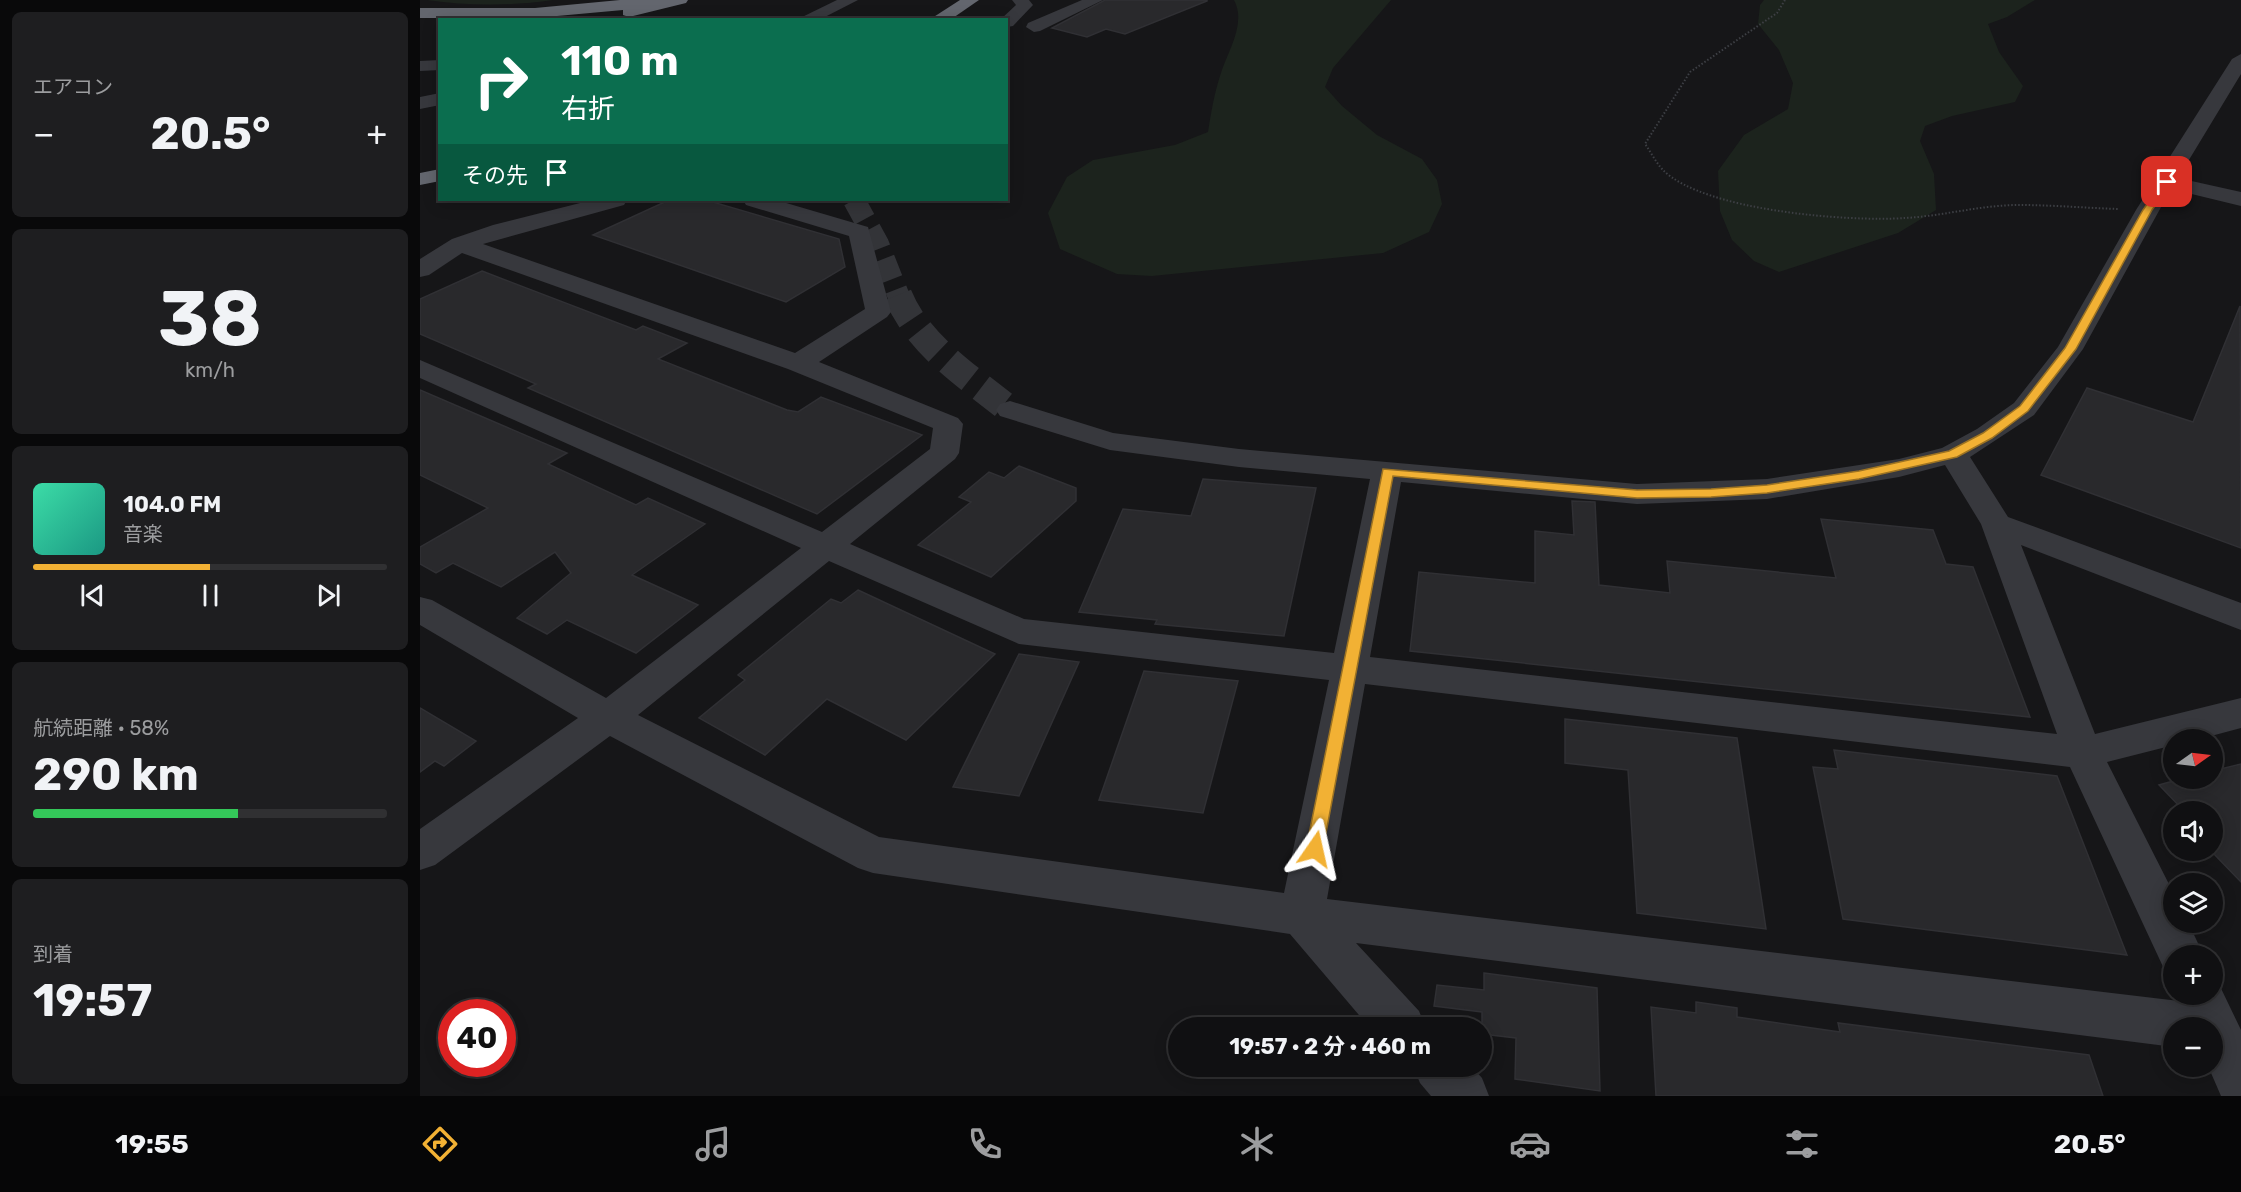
<!DOCTYPE html>
<html lang="ja">
<head>
<meta charset="utf-8">
<style>
  :root { --surface:#101012; --page:#1e1e20; --text:#f1f3f6; --muted:#9c9d9f; --line:#303032; --accent:#f2b134 }
  body { margin:0; font-family:Rubik,"Noto Sans JP",sans-serif; background:var(--page); color:var(--text); height:100vh; display:flex; flex-direction:column; font-size:22px; white-space:nowrap }
  * { box-sizing:border-box; margin:0 }
  p { font-size:20px; color:var(--muted) }
  .icon { flex:none; width:33px; height:33px; fill:none; stroke:currentColor; stroke-width:2; stroke-linecap:round; stroke-linejoin:round }
  .map { position:relative; flex:1; overflow:hidden }
  .details { display:flex; flex-direction:column; gap:12px; padding:12px; background:#09090a; width:420px }
  .details>* { flex:none }
  .top-card { position:absolute; left:18px; top:18px; width:570px; height:183px; border-radius:0px; box-shadow:0 3px 15px #0003,0 0 0 2px var(--line); background:#0b6e4f; color:#fff; overflow:hidden }
  .needle { width:39px; rotate:76deg }
  .tools { position:absolute; left:1743px; top:729px; display:grid; gap:12px }
  .tools a { display:grid; place-items:center; width:60px; height:60px; border-radius:50%; background:var(--surface); box-shadow:0 3px 15px #0003,0 0 0 2px var(--line); font-size:30px }
  .speed { position:absolute; left:18px; top:999px; display:flex; gap:12px; font-size:30px; font-weight:700; text-align:center }
  .speed>* { display:grid; place-content:center; width:78px; height:78px; border-radius:50%; background:var(--surface); box-shadow:0 3px 15px #0003,0 0 0 2px var(--line); line-height:1 }
  .speed .limit { border:9px solid #d22; background:#fff; color:#111 }
  .pin { position:absolute; display:grid; place-items:center; width:51px; height:51px; color:#fff; margin:-26px; border-radius:12px; box-shadow:0 3px 9px #0006 }
  .me { position:absolute; width:66px; margin:-33px; rotate:11deg; stroke-linejoin:round; filter:drop-shadow(0 0 4px #0008) }
  .turn { display:flex; align-items:center; gap:21px; height:126px; padding:0 24px; font-size:27px }
  .turn .icon { width:78px; height:78px; stroke-width:2.5 }
  .turn b { display:block; font-size:42px; line-height:51px }
  .then { display:flex; align-items:center; height:57px; padding:0 24px; background:#0003; gap:12px; font-size:22px }
  .big { font-size:45px; font-weight:700; line-height:1.1 }
  .details .widget { flex:1; display:flex; flex-direction:column; justify-content:center; gap:9px; min-width:0; padding:0 21px; border-radius:9px; background:var(--page) }
  .details .dial { align-items:center; gap:0 }
  .dial b { font-size:78px; line-height:1 }
  .song { display:flex; align-items:center; gap:18px }
  .cover { width:72px; height:72px; border-radius:9px; background:linear-gradient(135deg,hsl(160 70% 55%),hsl(170 70% 35%)) }
  .played { height:6px; border-radius:3px; background:linear-gradient(90deg,var(--accent) 50%,var(--line) 50%) }
  .keys { display:flex; justify-content:space-around; direction:ltr }
  .heat { display:flex; justify-content:space-between; align-items:center; font-size:33px; direction:ltr }
  .charge { height:9px; border-radius:4px; background:linear-gradient(90deg,#34c759 58%,var(--line) 0) }
  .trip { position:absolute; left:748px; top:1017px; width:324px; height:60px; border-radius:30px; background:var(--surface); box-shadow:0 3px 15px #0003,0 0 0 2px var(--line); font-weight:700; line-height:60px; text-align:center }
  .tabs { display:flex; height:96px; justify-content:space-around; align-items:center; background:#060607; color:var(--muted) }
  .tabs .icon { width:42px; height:42px }
  .tabs .current { color:var(--accent) }
  .tabs b { font-size:27px; color:var(--text) }
  main { display:flex; flex:1; min-height:0 }
  .map>svg:first-child { display:block }
  .green { fill:#1c231d }
  .building { fill:#29292c; stroke:#303034; stroke-width:1.5 }
  .lines { fill:none; stroke-linecap:round; stroke-linejoin:round }
  .minor-tunnel-far1 { stroke:#333438; stroke-width:22; stroke-dasharray:22 11; stroke-linecap:butt }
  .minor-tunnel { stroke:#333438; stroke-width:28; stroke-dasharray:28 14; stroke-linecap:butt }
  .path { stroke:#3d3f44; stroke-width:2; stroke-dasharray:1.5 2; stroke-linecap:butt }
  .minor { fill:#37383d; fill-rule:evenodd }
  .highway { fill:#63666e; fill-rule:evenodd }
  .route { fill:#f2b134; stroke:#9d7322; stroke-width:1.5 }
</style>
</head>
<body>
<main>
<section class="details">
<div class="widget"><p>エアコン</p>
<div class="heat"><a>−</a><b class="big">20.5°</b><a>+</a></div>
</div>
<div class="widget dial"><b>38</b><p>km/h</p></div>
<div class="widget">
<div class="song"><i class="cover"></i><div><b>104.0 FM</b><p>音楽</p></div></div>
<div class="played"></div>
<div class="keys"><svg class="icon" aria-label="previous" viewBox="0 0 24 24"><path d="M18 5L8 12l10 7zM5 5v14"/></svg><svg class="icon" aria-label="pause" viewBox="0 0 24 24"><path d="M8 5v14M16 5v14"/></svg><svg class="icon" aria-label="next" viewBox="0 0 24 24"><path d="M6 5l10 7-10 7zM19 5v14"/></svg></div>
</div>
<div class="widget"><p>航続距離 · 58%</p><b class="big">290 km</b><div class="charge"></div></div>
<div class="widget"><p>到着</p><b class="big">19:57</b></div>
</section>
<div class="map">
<svg width="1821" height="1096" viewBox="0 0 1821 1096">
  <rect width="100%" height="100%" fill="#161618"/>
  <g class="green">
    <path d="M7,0H133C91,6 49,6 7,0Z"/>
    <path d="M814,0H971L913,68L905,87L922,106L957,135L1002,159L1017,180L1022,204L1009,232L963,253L732,276L697,274L640,249L628,213L647,177L673,160L755,145L788,132C791,113 794,95 800,76C807,52 827,24 814,0Z"/>
    <polygon points="1344,0 1615,0 1587,17 1568,24 1579,52 1603,86 1595,102 1532,116 1505,126 1500,141 1514,174 1516,210 1478,233 1359,272 1334,261 1312,240 1300,211 1298,171 1324,135 1368,109 1373,83 1359,50 1338,24 1340,5"/>
  </g>
  <g class="building">
    <polygon points="685,0 787,0 787,1 705,34 686,29 667,37 632,28"/>
    <polygon points="249,200 286,200 419,239 425,267 366,302 173,235"/>
    <polygon points="62,271 216,330 223,326 267,343 238,359 367,410 378,412 401,397 502,435 397,514 108,388 116,384 0,334 0,299"/>
    <polygon points="1820,306 1821,548 1621,475 1667,388 1773,422"/>
    <polygon points="0,390 147,453 128,464 216,505 228,498 285,524 212,575 278,605 216,653 147,620 127,634 97,618 151,573 135,552 81,587 33,563 16,573 0,564 0,547 68,508 0,475"/>
    <polygon points="599,466 656,488 656,501 571,577 498,545 551,502 539,497 569,472 584,478"/>
    <polygon points="783,479 896,488 864,636 735,624 737,620 659,612 703,509 771,516"/>
    <polygon points="1152,501 1175,502 1179,585 1250,593 1247,561 1416,578 1401,519 1513,530 1526,564 1553,567 1610,717 990,651 999,572 1115,583 1115,531 1154,535"/>
    <polygon points="438,590 575,654 486,740 407,699 345,755 279,718 325,680 318,675 411,599 421,603"/>
    <polygon points="599,654 659,662 599,796 533,787"/>
    <polygon points="724,671 818,681 783,813 679,800"/>
    <polygon points="0,708 56,741 24,766 15,761 0,772"/>
    <polygon points="1145,719 1317,738 1346,929 1217,913 1208,770 1145,763"/>
    <polygon points="1414,750 1637,776 1707,955 1423,919 1393,767 1418,769"/>
    <polygon points="1821,764 1821,882 1792,852 1792,812 1765,812 1739,785 1764,778 1792,778 1792,771"/>
    <polygon points="1064,973 1177,988 1180,1091 1095,1079 1096,1038 1062,1034 1062,1012 1014,1006 1017,985 1064,990"/>
    <polygon points="1276,1002 1317,1008 1317,1017 1420,1032 1418,1023 1669,1055 1683,1096 1236,1096 1231,1007 1276,1013"/>
  </g>
  <g class="lines">
    <polyline class="minor-tunnel-far1" points="434,200 458,244 479,297"/>
    <path class="minor-tunnel" d="M478,295C498,345 550,378 590,410"/>
    <path class="path" d="M1365,0L1357,13L1270,72L1225,144C1231,152 1236,163 1243,170C1284,211 1429,222 1485,218C1523,216 1561,205 1599,205C1632,205 1666,208 1699,209"/>
    <g class="minor">
      <polygon points="417,0 438,0 399,20 376,20"/>
      <polygon points="592,0 609,0 613,5 593,26 587,27 586,20 580,20 596,5"/>
      <polygon points="662,0 683,0 620,31 614,32 606,27 608,23"/>
      <path d="M1821,54V74L1758,178L1821,192V206L1751,189L1663,349L1614,415L1550,457L1588,517L1821,603V630L1601,545L1675,734L1821,698V728L1776,740H1754V745L1687,762L1754,894V922H1768L1784,956H1754V974L1745,971L1650,767L945,684L907,899L1759,1001L1756,994H1792V977L1796,978L1821,1030V1096H1801L1788,1066H1792V1028H1754V1047L936,943L999,1011L1006,1028H950L870,934L453,873L438,868L190,736L15,865L0,870V829L158,718L0,625V597L12,600L186,698L381,548L0,378V360L402,532L510,449L513,428L368,369L42,253L9,275L0,277V259L32,239L73,225L172,200H207L204,205L63,244L375,353L445,309L429,236L326,205L323,200H356L448,227L471,312L467,317L399,362L538,418L543,424L539,453L535,459L430,544L604,619L914,653L950,479L819,467L690,450L580,416L576,410L580,404L590,401L600,404L693,433L819,449L1217,484L1347,479L1479,459L1522,448L1557,429L1594,403L1638,347L1716,210L1812,59ZM1525,465L1561,524L1637,734L950,657L981,482L1217,504L1347,499L1479,477ZM409,561L599,644L909,680L864,893L459,837L218,715Z"/>
      <polygon points="20,60 20,70 0,71 0,61"/>
      <polygon points="20,93 20,105 0,109 0,97"/>
      <polygon points="993,1066 1051,1066 1062,1078 1069,1096 1011,1096 1000,1083"/>
    </g>
    <g class="highway">
      <polygon points="200,0 268,0 266,3 209,17 203,15 203,10 115,18 0,18 0,8 115,8"/>
      <polygon points="540,0 559,0 530,20 509,20"/>
      <polygon points="20,169 20,181 0,185 0,173"/>
    </g>
  </g>
  <polygon class="route" points="1744,180 1752,182 1732,210 1656,349 1608,411 1572,438 1537,457 1439,479 1347,493 1291,497 1217,498 973,476 903,849 901,854 895,857 888,854 886,849 963,469 1217,490 1291,489 1347,485 1439,471 1529,451 1563,433 1600,406 1645,348 1723,210"/>
</svg>
<div class="tools">
<a><svg class="needle" viewBox="-14 -14 28 28"><path d="M0-13l5 13h-10z" fill="#e53935"/><path d="M0 13l5-13h-10z" fill="#9c9d9f"/></svg></a>
<a><svg class="icon" aria-label="sound" viewBox="0 0 24 24"><path d="M4 9h4l5-4v14l-5-4H4zM17 9q2 3 0 6"/></svg></a>
<a><svg class="icon" aria-label="layers" viewBox="0 0 24 24"><path d="M12 4l9 5-9 5-9-5zM3 14l9 5 9-5"/></svg></a>
<a>+</a>
<a>−</a>
</div>
<div class="speed"><div class="limit">40</div></div>
<div class="pin" style="left:1747px;top:182px;background:#d93025"><svg class="icon" aria-label="arrive" viewBox="0 0 24 24"><path d="M6 21V4h12l-3 4 3 4H6"/></svg></div>
<svg class="me" style="left:895px;top:849px" viewBox="-20 -20 40 40"><path d="M0-17L14 15 0 8-14 15z" fill="#f2b134" stroke="#fff" stroke-width="4"/></svg>
<div class="trip">19:57 · 2 分 · 460 m</div>
<div class="top-card">
<div class="turn"><svg class="icon" aria-label="right" viewBox="0 0 24 24"><path d="M7 20v-9h11M14 6l5 5-5 5"/></svg><div><b>110 m</b>右折</div></div>
<div class="then">その先<svg class="icon" aria-label="arrive" viewBox="0 0 24 24"><path d="M6 21V4h12l-3 4 3 4H6"/></svg></div>
</div>
</div>
</main>
<nav class="tabs">
<b>19:55</b>
<svg class="icon current" aria-label="directions" viewBox="0 0 24 24"><path d="M12 3l9 9-9 9-9-9zM9 14v-3h6M13 9l2 2-2 2"/></svg>
<svg class="icon" aria-label="music" viewBox="0 0 24 24"><path d="M9 18V5l10-2v13"/><circle cx="6" cy="18" r="3"/><circle cx="16" cy="16" r="3"/></svg>
<svg class="icon" aria-label="phone" viewBox="0 0 24 24"><path d="M5 4h4l2 5-3 2q2 4 5 5l2-3 5 2v4C11 20 4 13 5 4z"/></svg>
<svg class="icon" aria-label="climate" viewBox="0 0 24 24"><path d="M12 3v18M4 7l16 10M4 17L20 7"/></svg>
<svg class="icon" aria-label="car" viewBox="0 0 24 24"><path d="M5 17H2v-5l4-1 3-4h7l3 4 3 1v5h-3M9 17h6M6 11h13"/><circle cx="7" cy="17" r="2"/><circle cx="17" cy="17" r="2"/></svg>
<svg class="icon" aria-label="filters" viewBox="0 0 24 24"><path d="M4 7h16M4 17h16"/><circle cx="9" cy="7" r="2"/><circle cx="15" cy="17" r="2"/></svg>
<b>20.5°</b>
</nav>
</body>
</html>
